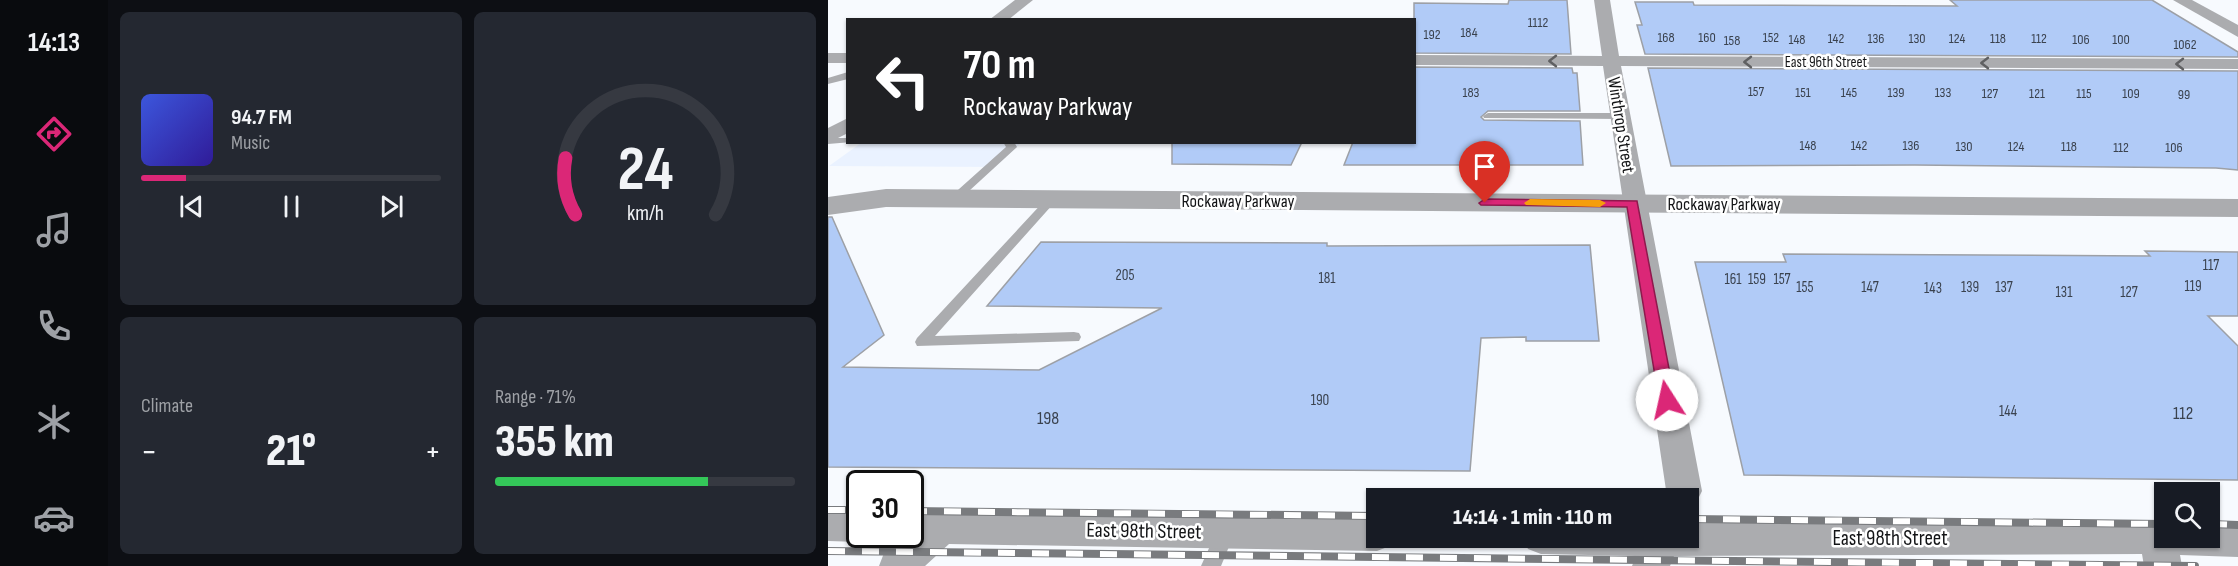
<!DOCTYPE html>
<html lang="en">
<head>
<meta charset="utf-8">
<style>
  :root { --surface:#171b24; --page:#242831; --text:#f1f3f6; --muted:#9ea1a6; --line:#363941; --accent:#db2777 }
  body { margin:0; font-family:"Sofia Sans Condensed",sans-serif; background:var(--page); color:var(--text); height:100vh; display:flex; flex-direction:column; font-size:22px; white-space:nowrap }
  * { box-sizing:border-box; margin:0 }
  p { font-size:20px; color:var(--muted) }
  .icon { flex:none; width:33px; height:33px; fill:none; stroke:currentColor; stroke-width:2; stroke-linecap:round; stroke-linejoin:round }
  .map { position:relative; flex:1; overflow:hidden }
  .side { display:flex; flex-direction:column; gap:12px; padding:12px; background:#0d0f14; width:720px }
  .side>* { flex:none }
  .guide { position:absolute; left:18px; top:18px; width:570px; height:126px; border-radius:0px; box-shadow:0 2px 4px #0004; background:#202124; color:#fff; overflow:hidden }
  .buttons { position:absolute; left:1326px; top:482px; display:grid; gap:12px }
  .buttons a { display:grid; place-items:center; width:66px; height:66px; border-radius:0px; background:var(--surface); box-shadow:0 2px 4px #0004; font-size:30px }
  .speed { position:absolute; left:18px; top:470px; display:flex; gap:12px; font-size:30px; font-weight:700; text-align:center }
  .speed>* { display:grid; place-content:center; width:78px; height:78px; border-radius:50%; background:var(--surface); box-shadow:0 2px 4px #0004; line-height:1 }
  .speed .limit { border:3px solid #111; border-radius:9px; background:#fff; color:#111 }
  .pin { position:absolute; display:grid; place-items:center; width:51px; height:51px; color:#fff; margin:-62px -26px; border-radius:50% 50% 50% 0; rotate:-45deg; box-shadow:0 0 6px #0007 }
  .pin .icon { rotate:45deg }
  .me { position:absolute; width:66px; margin:-33px; rotate:350deg; stroke-linejoin:round; filter:drop-shadow(0 0 4px #0008) }
  .turn { display:flex; align-items:center; gap:21px; height:126px; padding:0 18px; font-size:27px }
  .turn .icon { width:78px; height:78px; stroke-width:2.5 }
  .turn b { display:block; font-size:42px; line-height:51px }
  .big { font-size:45px; font-weight:800; line-height:1.1 }
  .side .card { flex:1; display:flex; flex-direction:column; justify-content:center; gap:9px; min-width:0; padding:0 21px; border-radius:9px; background:var(--page) }
  .side .dial { align-items:center; gap:0 }
  .dial svg { height:156px; overflow:visible; fill:none; stroke:var(--line); stroke-width:7; stroke-linecap:round; text-anchor:middle }
  .dial text { fill:var(--text); stroke:none }
  .song { display:flex; align-items:center; gap:18px }
  .cover { width:72px; height:72px; border-radius:9px; background:linear-gradient(135deg,hsl(230 70% 55%),hsl(250 70% 35%)) }
  .played { height:6px; border-radius:3px; background:linear-gradient(90deg,var(--accent) 15%,var(--line) 15%) }
  .keys { display:flex; justify-content:space-around; direction:ltr }
  .heat { display:flex; justify-content:space-between; align-items:center; font-size:33px; direction:ltr }
  .charge { height:9px; border-radius:4px; background:linear-gradient(90deg,#34c759 71%,var(--line) 0) }
  .side .tiles { flex:1; display:grid; gap:12px; grid-template-columns:repeat(2,1fr) }
  .trip { position:absolute; left:538px; top:488px; width:333px; height:60px; border-radius:0px; background:var(--surface); box-shadow:0 2px 4px #0004; font-weight:800; line-height:60px; text-align:center }
  main { display:flex; flex:1; min-height:0 }
  .menu { display:flex; flex-direction:column; width:108px; justify-content:space-around; align-items:center; background:#090b0e; color:var(--muted) }
  .menu .icon { width:42px; height:42px }
  .menu .selected { color:var(--accent) }
  .menu b { font-size:27px; color:var(--text) }
  .map>svg:first-child { display:block }
  .built { fill:#eaf2ff }
  .building { fill:#b1cbf7; stroke:#9da0a6; stroke-width:1.5 }
  .lines { fill:none; stroke-linecap:round; stroke-linejoin:round }
  .service { fill:#abacaf; fill-rule:evenodd }
  .minor { fill:#abacaf; fill-rule:evenodd }
  .tertiary { fill:#abacaf; fill-rule:evenodd }
  .rail-casing { stroke:#797b7e; stroke-width:8 }
  .rail { stroke:#fff; stroke-width:6; stroke-dasharray:17; stroke-linecap:butt }
  .oneway { stroke:#5f6062 }
  .route { fill:#db2777; stroke:#8e194d; stroke-width:1.5 }
  .slow { fill:#f59e0b }
  .labels { text-anchor:middle; dominant-baseline:central; stroke-width:5; stroke-linejoin:round; paint-order:stroke }
  .far-number-label { font-size:14px; fill:#3a424e }
  .far-street-label { font-size:15px; fill:#131416; stroke:#fff }
  .number-label { font-size:15px; fill:#3a424e }
  .street-label { font-size:18px; fill:#131416; stroke:#fff }
  .near-number-label { font-size:18px; fill:#3a424e }
  .near-street-label { font-size:21px; fill:#131416; stroke:#fff }
</style>
</head>
<body>
<main>
<nav class="menu">
<b>14:13</b>
<svg class="icon selected" aria-label="directions" viewBox="0 0 24 24"><path d="M12 3l9 9-9 9-9-9zM9 14v-3h6M13 9l2 2-2 2"/></svg>
<svg class="icon" aria-label="music" viewBox="0 0 24 24"><path d="M9 18V5l10-2v13"/><circle cx="6" cy="18" r="3"/><circle cx="16" cy="16" r="3"/></svg>
<svg class="icon" aria-label="phone" viewBox="0 0 24 24"><path d="M5 4h4l2 5-3 2q2 4 5 5l2-3 5 2v4C11 20 4 13 5 4z"/></svg>
<svg class="icon" aria-label="climate" viewBox="0 0 24 24"><path d="M12 3v18M4 7l16 10M4 17L20 7"/></svg>
<svg class="icon" aria-label="car" viewBox="0 0 24 24"><path d="M5 17H2v-5l4-1 3-4h7l3 4 3 1v5h-3M9 17h6M6 11h13"/><circle cx="7" cy="17" r="2"/><circle cx="17" cy="17" r="2"/></svg>
</nav>
<section class="side">
<div class="tiles">
<div class="card">
<div class="song"><i class="cover"></i><div><b>94.7 FM</b><p>Music</p></div></div>
<div class="played"></div>
<div class="keys"><svg class="icon" aria-label="previous" viewBox="0 0 24 24"><path d="M18 5L8 12l10 7zM5 5v14"/></svg><svg class="icon" aria-label="pause" viewBox="0 0 24 24"><path d="M8 5v14M16 5v14"/></svg><svg class="icon" aria-label="next" viewBox="0 0 24 24"><path d="M6 5l10 7-10 7zM19 5v14"/></svg></div>
</div>
<div class="card dial"><svg viewBox="0 0 100 80">
<path d="M14 69A42 42 0 1 1 86 69"/>
<path d="M14 69A42 42 0 0 1 9 40" stroke="#db2777"/>
<text x="50" y="56" font-size="32" font-weight="700">24</text>
<text x="50" y="72" font-size="11">km/h</text>
</svg></div>
<div class="card"><p>Climate</p>
<div class="heat"><a>−</a><b class="big">21°</b><a>+</a></div>
</div>
<div class="card"><p>Range · 71%</p><b class="big">355 km</b><div class="charge"></div></div>
</div>
</section>
<div class="map">
<svg width="1410" height="566" viewBox="0 0 1410 566">
  <rect width="100%" height="100%" fill="#f7fafe"/>
  <polygon class="built" points="33,143 193,143 167,167 1,166"/>
  <g class="building">
    <polygon points="681,0 739,0 743,54 586,53 586,3 680,4"/>
    <polygon points="1122,0 1324,0 1410,52 1410,57 817,54 809,25 814,25 807,2 865,2 866,5 1129,6"/>
    <polygon points="586,67 744,68 745,73 749,73 752,111 660,111 653,117 656,120 752,121 755,165 516,165 525,142 586,142"/>
    <polygon points="820,68 1410,71 1410,170 1388,168 1087,165 843,166"/>
    <polygon points="344,142 474,142 463,165 344,164"/>
    <polygon points="0,217 4,217 56,335 15,367 211,370 334,308 159,306 213,242 499,243 499,246 762,245 771,341 698,341 698,337 653,338 642,471 0,467"/>
    <polygon points="1317,251 1410,252 1410,316 1380,316 1410,346 1410,480 916,475 867,262 958,262 955,254 1322,256"/>
  </g>
  <g class="lines">
    <g class="service">
      <polygon points="20,72 20,79 0,84 0,78"/>
      <polygon points="660,113 793,113 798,116 793,119 656,118 655,116"/>
      <polygon points="0,138 20,138 20,142 24,142 0,144"/>
      <polygon points="175,142 186,142 189,147 129,202 121,202 119,200 121,198 178,147"/>
      <polygon points="222,197 228,201 226,203 107,336 246,332 251,333 253,337 251,341 89,346 87,342 89,338 218,199"/>
      <polygon points="398,524 405,526 407,532 393,566 373,566 391,526"/>
    </g>
    <g class="minor">
      <polygon points="187,0 205,0 180,20 161,20"/>
      <polygon points="766,0 782,0 791,56 1410,59 1410,69 793,66 874,491 865,509 861,510 861,498 834,498 838,490 775,66 586,65 586,55 774,56"/>
      <polygon points="1345,0 1364,0 1410,25 1410,37"/>
      <rect x="0" y="53" width="20" height="10"/>
      <polygon points="20,118 20,133 0,143 0,128"/>
      <polygon points="0,509 32,510 32,534 47,534 45,538 32,542 0,541"/>
      <polygon points="82,511 549,517 549,537 566,537 562,546 549,551 121,544 97,566 51,566 56,553 72,540 67,534 82,534"/>
      <polygon points="1330,520 1336,520 1336,537 1382,537 1382,522 1410,523 1410,557 1352,555 1354,566 1316,566 1314,554 846,556 842,566 804,566 808,556 713,554 700,549 694,537 861,537 861,522"/>
    </g>
    <polygon class="tertiary" points="58,189 1410,199 1410,217 58,207 0,215 0,197"/>
    <defs>
      <g id="rail">
        <polyline points="0,510 32,510"/>
        <polyline points="82,511 549,516"/>
        <polyline points="861,519 1336,524"/>
        <polyline points="1382,524 1410,525"/>
        <polyline points="0,551 1367,566"/>
      </g>
    </defs>
    <use href="#rail" class="rail-casing"/>
    <use href="#rail" class="rail"/>
  </g>
  <defs><path id="oneway-chevron" d="M-2-3.5L2.5 0L-2 3.5" fill="none" stroke-width="1.6" stroke-linecap="round" stroke-linejoin="round" transform="scale(1.5)"/></defs>
  <g class="oneway">
    <use href="#oneway-chevron" transform="translate(725 61) rotate(-180)"/>
    <use href="#oneway-chevron" transform="translate(920 62) rotate(-180)"/>
    <use href="#oneway-chevron" transform="translate(1157 63) rotate(-180)"/>
    <use href="#oneway-chevron" transform="translate(1352 64) rotate(-180)"/>
  </g>
  <polygon class="route" points="657,199 809,201 847,400 845,405 833,405 831,400 799,207 653,205 651,203"/>
  <polygon class="slow" points="702,199 772,200 778,203 772,207 698,205 696,203"/>
  <g class="labels">
    <g class="far-number-label">
      <text x="710" y="22">1112</text>
      <text x="641" y="32">184</text>
      <text x="604" y="34">192</text>
      <text x="838" y="37">168</text>
      <text x="879" y="37">160</text>
      <text x="943" y="37">152</text>
      <text x="1008" y="38">142</text>
      <text x="1048" y="38">136</text>
      <text x="1089" y="38">130</text>
      <text x="1129" y="38">124</text>
      <text x="1170" y="38">118</text>
      <text x="1211" y="38">112</text>
      <text x="969" y="39">148</text>
      <text x="1253" y="39">106</text>
      <text x="1293" y="39">100</text>
      <text x="904" y="40">158</text>
      <text x="1357" y="44">1062</text>
      <text x="928" y="91">157</text>
      <text x="643" y="92">183</text>
      <text x="975" y="92">151</text>
      <text x="1021" y="92">145</text>
      <text x="1068" y="92">139</text>
      <text x="1115" y="92">133</text>
      <text x="1162" y="93">127</text>
      <text x="1209" y="93">121</text>
      <text x="1256" y="93">115</text>
      <text x="1303" y="93">109</text>
      <text x="1356" y="94">99</text>
      <text x="980" y="145">148</text>
      <text x="1031" y="145">142</text>
      <text x="1083" y="145">136</text>
      <text x="1136" y="146">130</text>
      <text x="1188" y="146">124</text>
      <text x="1241" y="146">118</text>
      <text x="1293" y="147">112</text>
      <text x="1346" y="147">106</text>
    </g>
    <g class="far-street-label">
      <text x="998" y="62">East 96th Street</text>
    </g>
    <g class="number-label">
      <text x="1383" y="265">117</text>
      <text x="297" y="275">205</text>
      <text x="499" y="278">181</text>
      <text x="905" y="279">161</text>
      <text x="929" y="279">159</text>
      <text x="954" y="279">157</text>
      <text x="1365" y="286">119</text>
      <text x="977" y="287">155</text>
      <text x="1042" y="287">147</text>
      <text x="1142" y="287">139</text>
      <text x="1176" y="287">137</text>
      <text x="1105" y="288">143</text>
      <text x="1236" y="292">131</text>
      <text x="1301" y="292">127</text>
      <text x="492" y="400">190</text>
      <text x="1180" y="411">144</text>
    </g>
    <g class="street-label">
      <text transform="translate(793 125) rotate(81)">Winthrop Street</text>
      <text x="410" y="201">Rockaway Parkway</text>
      <text x="896" y="204">Rockaway Parkway</text>
    </g>
    <g class="near-number-label">
      <text x="1355" y="413">112</text>
      <text x="220" y="418">198</text>
    </g>
    <g class="near-street-label">
      <text transform="translate(316 531) rotate(1)">East 98th Street</text>
      <text x="1062" y="538">East 98th Street</text>
    </g>
  </g>
</svg>
<div class="buttons">
<a><svg class="icon" aria-label="search" viewBox="0 0 24 24"><circle cx="10" cy="10" r="6"/><path d="M15 15l6 6"/></svg></a>
</div>
<div class="speed"><div class="limit">30</div></div>
<div class="pin" style="left:657px;top:203px;background:#d93025"><svg class="icon" aria-label="arrive" viewBox="0 0 24 24"><path d="M6 21V4h12l-3 4 3 4H6"/></svg></div>
<svg class="me" style="left:839px;top:400px" viewBox="-20 -20 40 40"><circle r="19" fill="#fff"/><path d="M0-13L10 11 0 6-10 11z" fill="#db2777"/></svg>
<div class="trip">14:14 · 1 min · 110 m</div>
<div class="guide">
<div class="turn"><svg class="icon" aria-label="left" viewBox="0 0 24 24"><path d="M17 20v-9H6M10 6l-5 5 5 5"/></svg><div><b>70 m</b>Rockaway Parkway</div></div>
</div>
</div>
</main>
</body>
</html>
